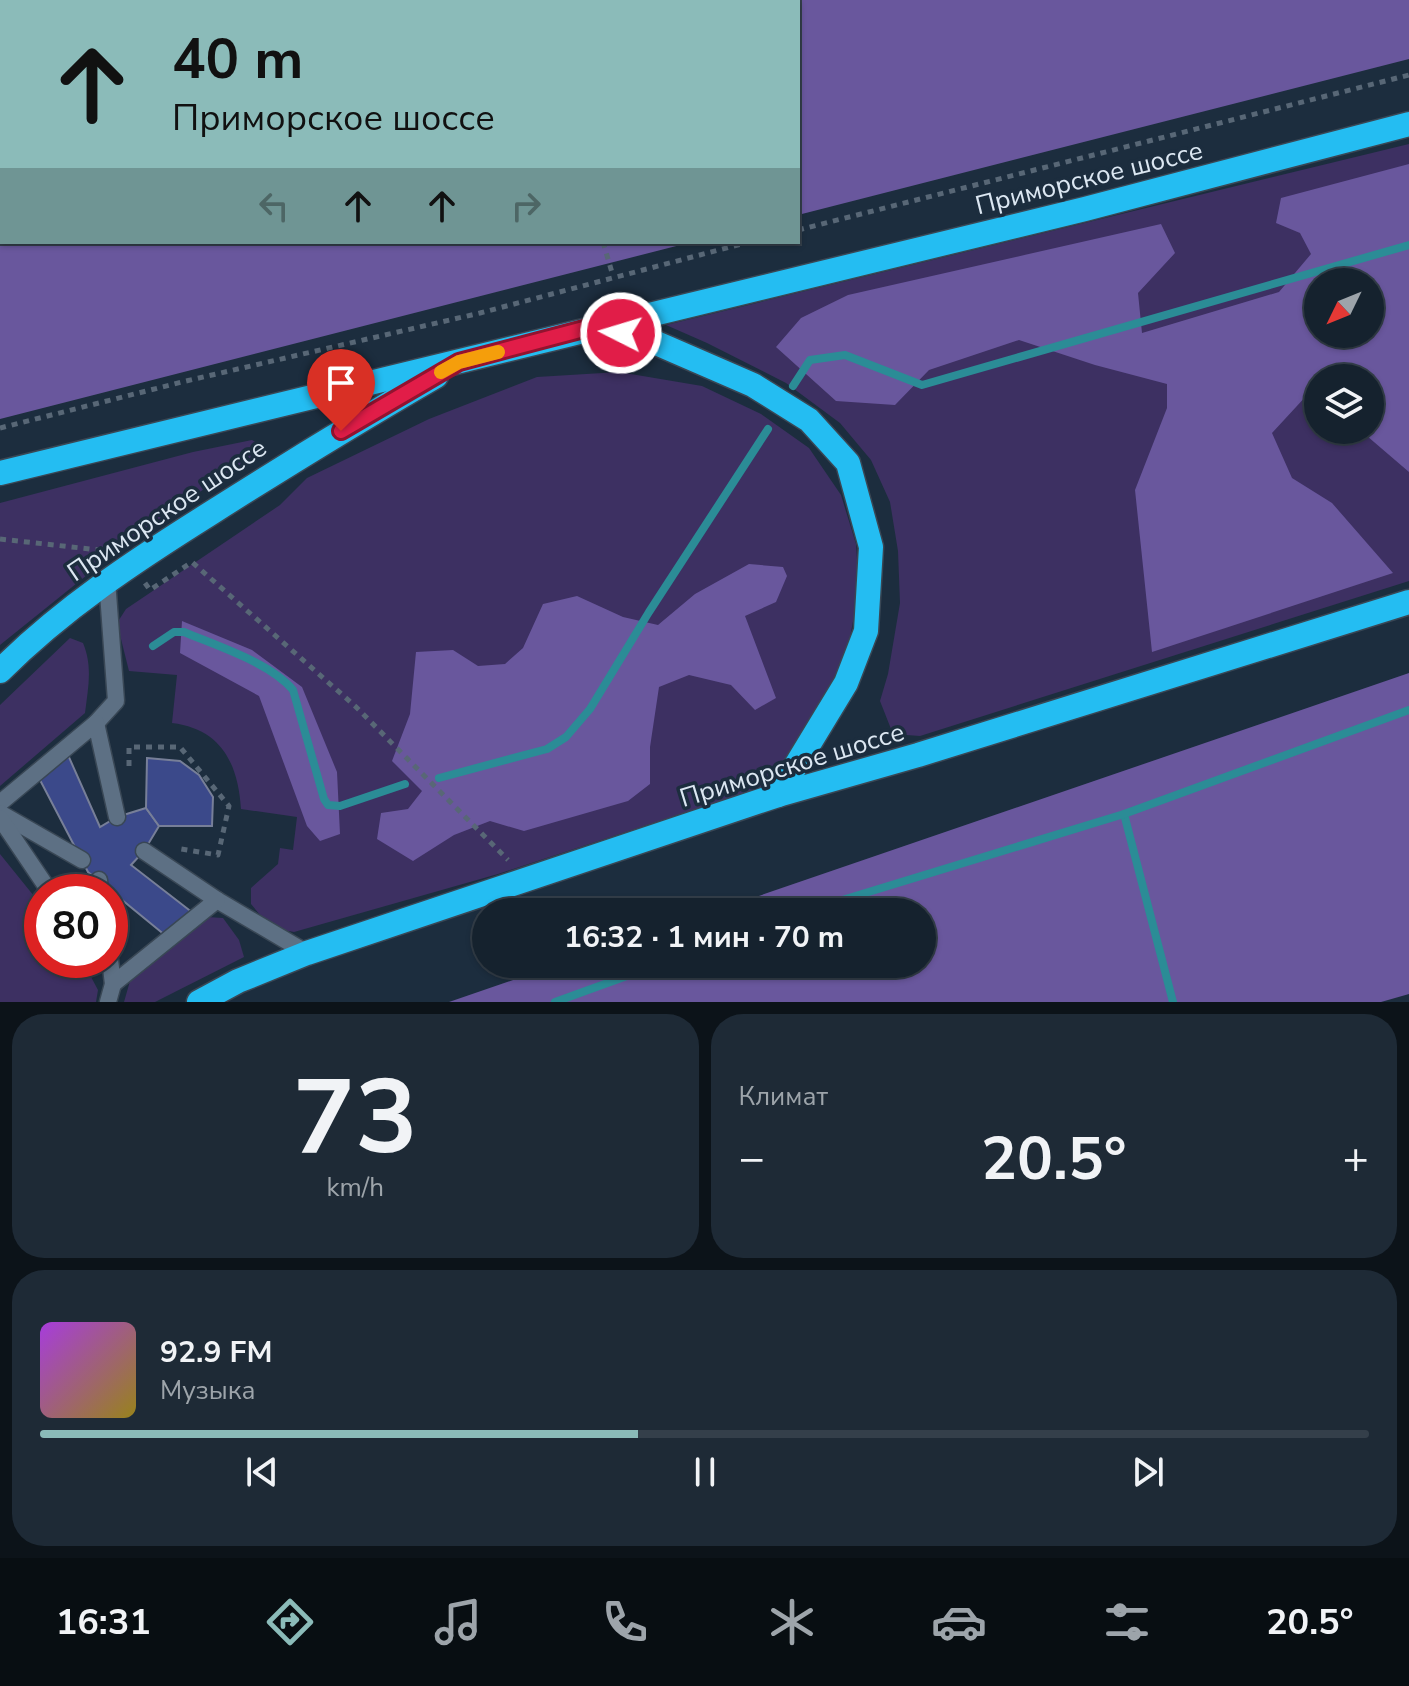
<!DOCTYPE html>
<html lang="ru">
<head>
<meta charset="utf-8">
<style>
  :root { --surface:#15222e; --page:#1e2a36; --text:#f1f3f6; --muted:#9da4aa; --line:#343f4a; --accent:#8bbbb9 }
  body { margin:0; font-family:"Nunito Sans",sans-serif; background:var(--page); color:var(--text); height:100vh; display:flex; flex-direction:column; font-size:30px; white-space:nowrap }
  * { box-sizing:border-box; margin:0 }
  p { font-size:26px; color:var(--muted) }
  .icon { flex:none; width:44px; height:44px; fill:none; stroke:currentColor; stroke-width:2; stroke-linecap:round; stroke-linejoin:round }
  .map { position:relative; height:1002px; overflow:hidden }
  .panel { display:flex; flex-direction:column; gap:12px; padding:12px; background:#0c1319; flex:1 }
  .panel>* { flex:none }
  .guide { position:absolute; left:0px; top:0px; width:800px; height:244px; box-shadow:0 2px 6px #0004,0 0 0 2px var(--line); background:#8bbbb9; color:#111; overflow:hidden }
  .needle { width:52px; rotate:227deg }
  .tools { position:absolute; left:1304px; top:268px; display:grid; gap:16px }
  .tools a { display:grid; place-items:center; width:80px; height:80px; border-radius:50%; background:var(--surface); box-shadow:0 2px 6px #0004,0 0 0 2px var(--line); font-size:40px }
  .speed { position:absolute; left:24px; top:874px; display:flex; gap:16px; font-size:40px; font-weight:700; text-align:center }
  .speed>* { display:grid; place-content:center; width:104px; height:104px; border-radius:50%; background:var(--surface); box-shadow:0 2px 6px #0004,0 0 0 2px var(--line); line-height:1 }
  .speed .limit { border:12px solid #d22; background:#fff; color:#111 }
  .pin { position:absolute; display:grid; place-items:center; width:68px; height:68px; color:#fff; margin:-82px -34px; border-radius:50% 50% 50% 0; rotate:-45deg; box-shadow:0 0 8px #0007 }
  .pin .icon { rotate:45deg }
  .me { position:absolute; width:88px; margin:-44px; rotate:275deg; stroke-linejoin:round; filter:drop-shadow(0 0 6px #0008) }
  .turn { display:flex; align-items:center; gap:28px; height:168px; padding:0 40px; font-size:36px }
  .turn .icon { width:104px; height:104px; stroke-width:2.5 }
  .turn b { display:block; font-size:56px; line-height:68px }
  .lanes { display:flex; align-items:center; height:76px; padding:0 40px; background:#0003; justify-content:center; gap:40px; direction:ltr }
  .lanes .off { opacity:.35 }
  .big { font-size:60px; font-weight:700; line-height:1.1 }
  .panel .widget { flex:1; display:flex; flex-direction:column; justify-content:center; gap:12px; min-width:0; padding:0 28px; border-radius:32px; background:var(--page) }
  .panel .dial { align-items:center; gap:0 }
  .dial b { font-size:104px; line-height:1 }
  .song { display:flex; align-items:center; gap:24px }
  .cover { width:96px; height:96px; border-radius:12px; background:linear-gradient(135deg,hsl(280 70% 55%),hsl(50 70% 35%)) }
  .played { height:8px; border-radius:4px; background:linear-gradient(90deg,var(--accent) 45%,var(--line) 45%) }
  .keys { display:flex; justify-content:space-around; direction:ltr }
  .heat { display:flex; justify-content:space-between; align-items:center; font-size:44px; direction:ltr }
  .panel .tiles { flex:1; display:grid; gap:12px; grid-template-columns:1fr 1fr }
  .widget:last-child { grid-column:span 2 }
  .trip { position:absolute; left:472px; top:898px; width:464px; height:80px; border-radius:40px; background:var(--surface); box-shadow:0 2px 6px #0004,0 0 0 2px var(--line); font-weight:700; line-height:80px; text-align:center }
  .tab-bar { display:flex; height:128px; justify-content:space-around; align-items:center; background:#080e12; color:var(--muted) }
  .tab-bar .icon { width:56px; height:56px }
  .tab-bar .on { color:var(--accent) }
  .tab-bar b { font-size:36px; color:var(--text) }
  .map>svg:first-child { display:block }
  .green { fill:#3d3062; fill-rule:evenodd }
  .forest { fill:#69579d; fill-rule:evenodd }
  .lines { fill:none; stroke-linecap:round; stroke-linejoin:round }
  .stream { stroke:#2b8c96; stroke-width:8 }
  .building { fill:#3b498a; stroke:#777f98; stroke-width:2 }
  .lane-casing { stroke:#394755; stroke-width:19 }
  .highway-casing { stroke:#394755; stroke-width:27 }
  .path { stroke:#586776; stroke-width:5; stroke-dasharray:6 6; stroke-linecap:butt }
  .lane { stroke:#5d7084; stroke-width:16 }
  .highway { stroke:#24bdf2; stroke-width:24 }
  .route-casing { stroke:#92132f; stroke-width:20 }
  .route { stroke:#e11d48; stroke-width:14 }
  .slow { stroke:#f59e0b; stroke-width:14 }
  .labels { text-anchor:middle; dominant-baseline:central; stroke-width:7; stroke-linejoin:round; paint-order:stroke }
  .street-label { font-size:26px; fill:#dce7f2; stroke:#1c2d3e }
</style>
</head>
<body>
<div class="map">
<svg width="1409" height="1002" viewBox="0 0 1409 1002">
  <rect width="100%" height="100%" fill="#1c2d3e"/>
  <g class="green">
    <path d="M1409,144V581L920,736L893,734L880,701L888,674L900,603L898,551L890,502L871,460L840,423L786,383L707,343L666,325ZM1318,282H1370V334H1318ZM1318,378H1370V430H1318Z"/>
    <path d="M619,372L702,386L761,414L809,448L841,495L856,544L859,590L847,653L824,722L787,779L498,874L294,932C273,929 264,920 251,904V888L278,864L280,848L293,850L297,817L241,809C238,763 221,729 172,723L177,675L129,671L117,623L126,609L280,505L307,478L429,419L537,377Z"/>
    <polygon points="252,440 259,444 259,450 249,459 143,530 0,645 0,503 193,452"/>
    <path d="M70,638L83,643C93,667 88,688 85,713L0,786V705Z"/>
    <polygon points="0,854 42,906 42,960 82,960 98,990 96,1002 0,1002"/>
    <polygon points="207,917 223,918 239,940 244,957 155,1002 124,1002 130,981"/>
  </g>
  <g class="forest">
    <polygon points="10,0 1409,0 1409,59 798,215 798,2 8,2"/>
    <polygon points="0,10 2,242 692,242 0,419"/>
    <path d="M1409,164V472L1360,430H1370V378H1318V400L1308,394L1272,433L1292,478L1332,503L1393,573L1152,652L1135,490L1167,408V384L1095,365L1019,340L929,370L895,405L836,401L776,347L801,318L848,295L1161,224L1175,253L1138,293L1142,333L1279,292L1311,254L1300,233L1276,223L1281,198ZM1370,282V334H1318V282Z"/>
    <polygon points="749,564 783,567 787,576 776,602 745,616 776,698 755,710 731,685 689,675 659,687 650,747 650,784 628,801 524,831 490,821 454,835 413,861 377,839 381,813 408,809 422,791 392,761 410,714 416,652 453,650 478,666 505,664 523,648 543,604 577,596 623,617 658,625 695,594"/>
    <polygon points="182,621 252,650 302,687 337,772 340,834 320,841 307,826 259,696 180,653"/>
    <polygon points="1409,673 1409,994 1381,1002 449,1002 560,964 922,964 922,912 712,912"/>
  </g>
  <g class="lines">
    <g class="stream">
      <polyline points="793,386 810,360 845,355 922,385 1409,245"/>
      <path d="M153,646L174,632H184C217,646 271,663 293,690L324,799L328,805L340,806L405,784"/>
      <polyline points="439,778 547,749 566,737 590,709 649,612 768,429"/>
      <polyline points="1124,814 1173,1002"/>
      <polyline points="803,912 1124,814 1409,710"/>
      <polyline points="555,1002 660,964"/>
    </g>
  </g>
  <g class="building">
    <polygon points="68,755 100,827 117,817 146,808 159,826 144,851 131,865 193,913 166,936 88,872 40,780"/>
    <polygon points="147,758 180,761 199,775 213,797 212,826 159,826 146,808"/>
  </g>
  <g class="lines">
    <defs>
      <g id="lane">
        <polyline points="96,723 116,701 107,580"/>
        <polyline points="0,803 96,723 117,817"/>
        <polyline points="0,813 82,860"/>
        <polyline points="0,818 50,892"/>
        <polyline points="99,880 100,892"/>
        <polyline points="217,900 307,953"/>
        <polyline points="113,984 217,900 144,851"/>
        <polyline points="108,1002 113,984 110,960"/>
      </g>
      <g id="highway">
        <polyline points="600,328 647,339 753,385 809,420 848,463 871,547 866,631 846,683 778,795"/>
        <polyline points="0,473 1085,209 1409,124"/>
        <path d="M0,671C63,608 136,560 211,513C285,466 360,420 436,376"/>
        <polyline points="199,1002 238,981 307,953 778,795 918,755 1409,602"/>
      </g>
    </defs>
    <use href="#lane" class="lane-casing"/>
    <use href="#highway" class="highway-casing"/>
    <g class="path">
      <polyline points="534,0 534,2"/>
      <polyline points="58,2 60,0"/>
      <polyline points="0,39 2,39"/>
      <polyline points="798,230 1409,75"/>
      <polyline points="603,242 613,276"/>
      <polyline points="0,428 186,381 480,313 749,242"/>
      <polyline points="0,539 108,551"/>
      <polyline points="145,583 150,590 192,562 355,706 508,860"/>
      <polyline points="129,766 129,747 180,747 229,806 218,855 181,849"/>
    </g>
    <use href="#lane" class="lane"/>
    <use href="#highway" class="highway"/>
  </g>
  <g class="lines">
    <defs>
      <polyline id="route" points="341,431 459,362 595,326 621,333"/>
    </defs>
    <use href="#route" class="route-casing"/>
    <use href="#route" class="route"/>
    <polyline class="slow" points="441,372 459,362 498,352"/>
  </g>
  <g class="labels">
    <g class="street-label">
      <text transform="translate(1089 178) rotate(-14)">Приморское шоссе</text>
      <text transform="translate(167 510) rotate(-34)">Приморское шоссе</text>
      <text transform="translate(792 765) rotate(-17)">Приморское шоссе</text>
    </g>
  </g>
</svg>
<div class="tools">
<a><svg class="needle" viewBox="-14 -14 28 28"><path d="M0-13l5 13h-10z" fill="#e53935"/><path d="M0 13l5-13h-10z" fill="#9da4aa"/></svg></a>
<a><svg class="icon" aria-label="layers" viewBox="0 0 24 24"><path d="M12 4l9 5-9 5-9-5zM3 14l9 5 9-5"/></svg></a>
</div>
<div class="speed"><div class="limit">80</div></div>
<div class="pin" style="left:341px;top:431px;background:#d93025"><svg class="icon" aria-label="arrive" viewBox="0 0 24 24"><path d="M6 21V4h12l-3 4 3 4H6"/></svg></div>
<svg class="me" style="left:621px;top:333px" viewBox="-20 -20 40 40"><circle r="17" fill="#e11d48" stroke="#fff" stroke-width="3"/><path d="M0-11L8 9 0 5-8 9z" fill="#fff"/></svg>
<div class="trip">16:32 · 1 мин · 70 m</div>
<div class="guide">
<div class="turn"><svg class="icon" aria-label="ahead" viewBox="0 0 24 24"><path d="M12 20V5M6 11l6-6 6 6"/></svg><div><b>40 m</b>Приморское шоссе</div></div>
<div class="lanes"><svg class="icon off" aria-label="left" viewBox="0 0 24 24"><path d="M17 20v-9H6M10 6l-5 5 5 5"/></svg><svg class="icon" aria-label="ahead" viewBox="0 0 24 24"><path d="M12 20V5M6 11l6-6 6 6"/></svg><svg class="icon" aria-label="ahead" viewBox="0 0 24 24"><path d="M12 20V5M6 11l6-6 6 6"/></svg><svg class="icon off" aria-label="right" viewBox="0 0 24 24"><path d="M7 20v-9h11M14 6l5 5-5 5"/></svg></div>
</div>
</div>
<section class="panel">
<div class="tiles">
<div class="widget dial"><b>73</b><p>km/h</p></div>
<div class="widget"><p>Климат</p>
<div class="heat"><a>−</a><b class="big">20.5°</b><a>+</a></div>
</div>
<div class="widget">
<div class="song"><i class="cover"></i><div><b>92.9 FM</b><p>Музыка</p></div></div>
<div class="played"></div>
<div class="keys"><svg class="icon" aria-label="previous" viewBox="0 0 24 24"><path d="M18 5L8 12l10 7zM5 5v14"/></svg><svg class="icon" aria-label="pause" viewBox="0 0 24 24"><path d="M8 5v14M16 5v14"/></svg><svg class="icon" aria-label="next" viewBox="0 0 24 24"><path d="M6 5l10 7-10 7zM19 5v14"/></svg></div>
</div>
</div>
</section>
<nav class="tab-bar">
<b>16:31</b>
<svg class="icon on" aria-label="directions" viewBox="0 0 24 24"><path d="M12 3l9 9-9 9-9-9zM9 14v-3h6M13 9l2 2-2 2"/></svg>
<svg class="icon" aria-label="music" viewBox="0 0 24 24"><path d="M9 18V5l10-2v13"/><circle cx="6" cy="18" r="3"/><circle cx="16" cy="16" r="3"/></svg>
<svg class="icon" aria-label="phone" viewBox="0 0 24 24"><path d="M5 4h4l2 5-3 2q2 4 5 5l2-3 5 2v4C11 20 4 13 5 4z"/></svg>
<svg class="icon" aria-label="climate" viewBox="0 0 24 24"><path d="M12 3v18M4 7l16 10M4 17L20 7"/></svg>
<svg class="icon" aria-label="car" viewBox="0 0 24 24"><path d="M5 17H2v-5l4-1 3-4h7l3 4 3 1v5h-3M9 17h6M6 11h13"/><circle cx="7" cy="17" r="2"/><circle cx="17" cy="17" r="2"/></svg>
<svg class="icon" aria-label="filters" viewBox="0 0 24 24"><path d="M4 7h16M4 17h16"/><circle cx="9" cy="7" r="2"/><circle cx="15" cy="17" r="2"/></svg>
<b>20.5°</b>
</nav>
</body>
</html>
